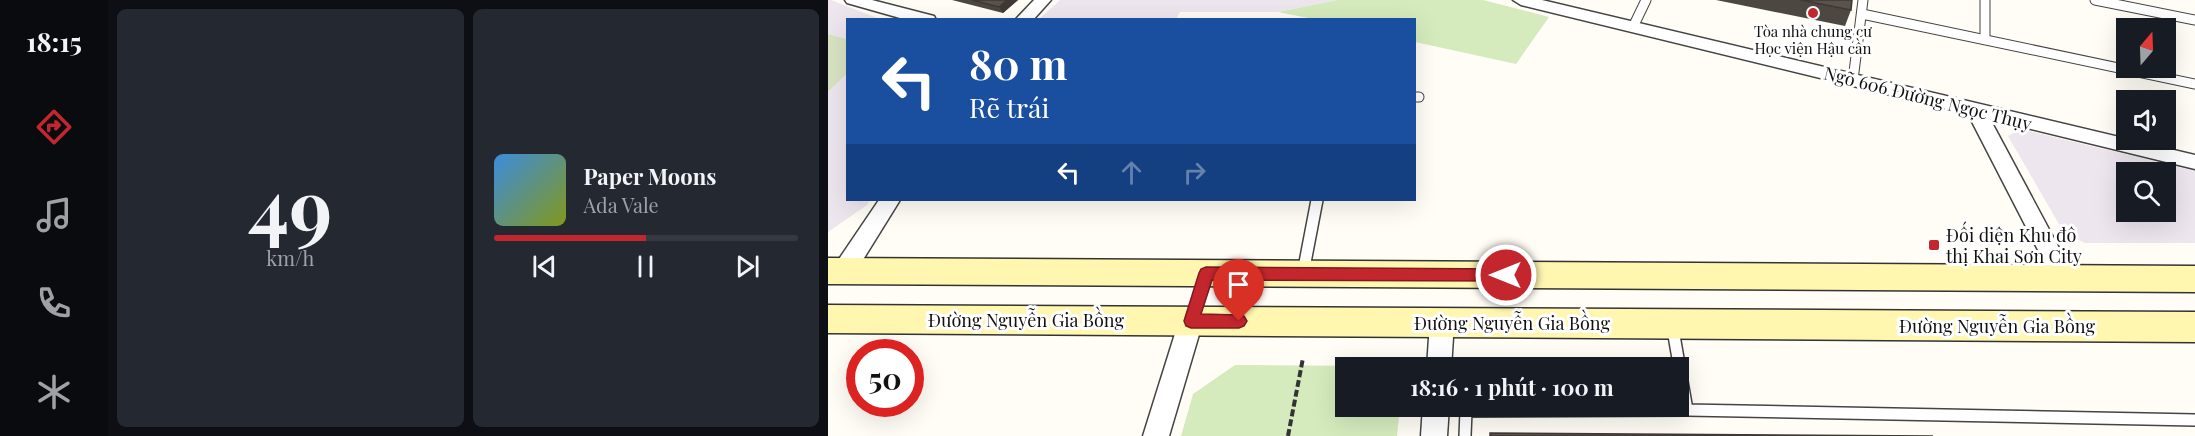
<!DOCTYPE html>
<html lang="vi">
<head>
<meta charset="utf-8">
<style>
  :root { --surface:#171b24; --page:#242831; --text:#f1f3f6; --muted:#9ea1a6; --line:#363941; --accent:#c4262e }
  body { margin:0; font-family:"Playfair Display",serif; background:var(--page); color:var(--text); height:100vh; display:flex; flex-direction:column; font-size:22px; white-space:nowrap }
  * { box-sizing:border-box; margin:0 }
  p { font-size:20px; color:var(--muted) }
  .icon { flex:none; width:33px; height:33px; fill:none; stroke:currentColor; stroke-width:2; stroke-linecap:round; stroke-linejoin:round }
  .map { position:relative; flex:1; overflow:hidden }
  .side { display:flex; flex-direction:column; gap:9px; padding:9px; background:#0d0f14; width:720px }
  .side>* { flex:none }
  .top-card { position:absolute; left:18px; top:18px; width:570px; height:183px; border-radius:0px; box-shadow:0 6px 24px #0002; background:#1a4fa0; color:#fff; overflow:hidden }
  .needle { width:39px; rotate:19deg }
  .controls { position:absolute; left:1288px; top:18px; display:grid; gap:12px }
  .controls a { display:grid; place-items:center; width:60px; height:60px; border-radius:0px; background:var(--surface); box-shadow:0 6px 24px #0002; font-size:30px }
  .speed { position:absolute; left:18px; top:339px; display:flex; gap:12px; font-size:30px; font-weight:700; text-align:center }
  .speed>* { display:grid; place-content:center; width:78px; height:78px; border-radius:50%; background:var(--surface); box-shadow:0 6px 24px #0002; line-height:1 }
  .speed .limit { border:9px solid #d22; background:#fff; color:#111 }
  .pin { position:absolute; display:grid; place-items:center; width:51px; height:51px; color:#fff; margin:-62px -26px; border-radius:50% 50% 50% 0; rotate:-45deg; box-shadow:0 0 6px #0007 }
  .pin .icon { rotate:45deg }
  .me { position:absolute; width:66px; margin:-33px; rotate:270deg; stroke-linejoin:round; filter:drop-shadow(0 0 4px #0008) }
  .turn { display:flex; align-items:center; gap:21px; height:126px; padding:0 24px; font-size:27px }
  .turn .icon { width:78px; height:78px; stroke-width:2.5 }
  .turn b { display:block; font-size:42px; line-height:51px }
  .lanes { display:flex; align-items:center; height:57px; padding:0 24px; background:#0003; justify-content:center; gap:30px; direction:ltr }
  .lanes .off { opacity:.35 }
  .side .card { flex:1; display:flex; flex-direction:column; justify-content:center; gap:9px; min-width:0; padding:0 21px; border-radius:9px; background:var(--page) }
  .side .dial { align-items:center; gap:0 }
  .dial b { font-size:78px; line-height:1 }
  .song { display:flex; align-items:center; gap:18px }
  .cover { width:72px; height:72px; border-radius:9px; background:linear-gradient(135deg,hsl(210 70% 55%),hsl(70 70% 35%)) }
  .played { height:6px; border-radius:3px; background:linear-gradient(90deg,var(--accent) 50%,var(--line) 50%) }
  .keys { display:flex; justify-content:space-around; direction:ltr }
  .side .tiles { flex:1; display:grid; gap:9px; grid-template-columns:repeat(2,1fr) }
  .trip { position:absolute; left:507px; top:357px; width:354px; height:60px; border-radius:0px; background:var(--surface); box-shadow:0 6px 24px #0002; font-weight:700; line-height:60px; text-align:center }
  main { display:flex; flex:1; min-height:0 }
  .tab-bar { display:flex; flex-direction:column; width:108px; justify-content:space-around; align-items:center; background:#090b0e; color:var(--muted) }
  .tab-bar .icon { width:42px; height:42px }
  .tab-bar .active { color:var(--accent) }
  .tab-bar b { font-size:27px; color:var(--text) }
  .map>svg:first-child { display:block }
  .industrial { fill:#eee6ef; fill-rule:evenodd }
  .green { fill:#d5ebbd }
  .cemetery { fill:#d9e3c4 }
  .lines { fill:none; stroke-linecap:round; stroke-linejoin:round }
  .lane-far1-casing { stroke:#444; stroke-width:11 }
  .lane-casing { stroke:#444; stroke-width:14 }
  .street-casing { stroke:#444; stroke-width:3 }
  .secondary-casing { stroke:#333; stroke-width:3 }
  .path { stroke:#333; stroke-width:4; stroke-dasharray:7 3; stroke-linecap:butt }
  .lane-far1 { stroke:#fff; stroke-width:9 }
  .lane { stroke:#fff; stroke-width:11 }
  .street { fill:#fff; fill-rule:evenodd }
  .secondary { fill:#fff6b0; fill-rule:evenodd }
  .wall { fill:#4d4742 }
  .shaded-wall { fill:#3f3936 }
  .building { fill:#5a524d; stroke:#3f3936; stroke-width:1.5 }
  .route { fill:#c4262e; stroke:#7f191e; stroke-width:1.5 }
  .poi-dot { fill:#c4262e; stroke:#fff; stroke-width:2 }
  .labels { text-anchor:middle; dominant-baseline:central; stroke-width:6; stroke-linejoin:round; paint-order:stroke }
  .far-poi-label { font-size:15px; fill:#111; stroke:#fff }
  .street-label { font-size:18px; fill:#111; stroke:#fff }
  .poi-label { font-size:18px; fill:#111; stroke:#fff; text-anchor:start }
</style>
</head>
<body>
<main>
<nav class="tab-bar">
<b>18:15</b>
<svg class="icon active" aria-label="directions" viewBox="0 0 24 24"><path d="M12 3l9 9-9 9-9-9zM9 14v-3h6M13 9l2 2-2 2"/></svg>
<svg class="icon" aria-label="music" viewBox="0 0 24 24"><path d="M9 18V5l10-2v13"/><circle cx="6" cy="18" r="3"/><circle cx="16" cy="16" r="3"/></svg>
<svg class="icon" aria-label="phone" viewBox="0 0 24 24"><path d="M5 4h4l2 5-3 2q2 4 5 5l2-3 5 2v4C11 20 4 13 5 4z"/></svg>
<svg class="icon" aria-label="climate" viewBox="0 0 24 24"><path d="M12 3v18M4 7l16 10M4 17L20 7"/></svg>
</nav>
<section class="side">
<div class="tiles">
<div class="card dial"><b>49</b><p>km/h</p></div>
<div class="card">
<div class="song"><i class="cover"></i><div><b>Paper Moons</b><p>Ada Vale</p></div></div>
<div class="played"></div>
<div class="keys"><svg class="icon" aria-label="previous" viewBox="0 0 24 24"><path d="M18 5L8 12l10 7zM5 5v14"/></svg><svg class="icon" aria-label="pause" viewBox="0 0 24 24"><path d="M8 5v14M16 5v14"/></svg><svg class="icon" aria-label="next" viewBox="0 0 24 24"><path d="M6 5l10 7-10 7zM19 5v14"/></svg></div>
</div>
</div>
</section>
<div class="map">
<svg width="1367" height="436" viewBox="0 0 1367 436">
  <rect width="100%" height="100%" fill="#fffdf5"/>
  <g class="industrial">
    <polygon points="0,0 3,0 52,19 20,20 19,39 0,34"/>
    <polygon points="232,0 509,0 450,12 352,12 348,19 210,20"/>
    <polygon points="19,72 20,200 42,200 39,205 0,232 0,92"/>
    <path d="M1193,129L1367,171V243H1257L1236,233L1180,136ZM1299,172H1338V212H1299Z"/>
  </g>
  <g class="green">
    <polygon points="509,0 655,0 721,17 688,64 587,42 586,20 485,19 450,12"/>
    <polygon points="407,365 546,366 548,367 518,368 518,406 572,407 569,436 353,436 365,394"/>
  </g>
  <polygon class="cemetery" points="0,34 19,39 20,72 0,92"/>
  <g class="lines">
    <defs>
      <g id="lane-far1">
        <polyline points="1157,0 1157,39"/>
        <polyline points="1267,0 1367,20"/>
        <polyline points="1034,14 1367,84"/>
        <polyline points="805,27 818,0"/>
        <polyline points="1025,80 1035,0"/>
        <polyline points="586,97 591,97"/>
      </g>
      <g id="lane">
        <polyline points="475,273 489,200"/>
        <polyline points="844,324 859,410 1367,420"/>
        <polyline points="637,436 638,411 859,410"/>
      </g>
      <g id="street">
        <polygon points="17,0 44,0 106,16 108,20 79,20 19,3"/>
        <polygon points="206,0 223,0 205,20 187,20"/>
        <polygon points="685,0 714,0 1367,155 1367,169 1162,119 1247,278 1244,285 1236,287 1228,285 1140,114 693,5"/>
        <polygon points="51,200 72,200 23,279 15,281 7,279 4,272 7,265"/>
        <polygon points="363,311 371,314 375,321 341,436 315,436 351,321 355,314"/>
        <polygon points="614,312 622,315 626,322 623,368 599,368 602,322 606,315"/>
        <polygon points="595,406 621,406 619,436 593,436"/>
      </g>
      <g id="secondary">
        <polygon points="0,258 1367,266 1367,292 0,284"/>
        <polygon points="0,305 1367,312 1367,342 0,333"/>
      </g>
    </defs>
    <use href="#lane-far1" class="lane-far1-casing"/>
    <use href="#lane" class="lane-casing"/>
    <use href="#street" class="street-casing"/>
    <use href="#secondary" class="secondary-casing"/>
    <polyline class="path" points="460,436 475,358"/>
    <use href="#lane-far1" class="lane-far1"/>
    <use href="#lane" class="lane"/>
    <use href="#street" class="street"/>
    <use href="#secondary" class="secondary"/>
  </g>
  <g class="wall">
    <polygon points="124,0 190,0 175,13"/>
    <polygon points="888,0 1024,0 1023,10 1017,26"/>
  </g>
  <polygon class="shaded-wall" points="179,0 190,0 175,13 171,7"/>
  <g class="building">
    <polygon points="144,0 179,0 171,7"/>
    <polygon points="973,0 1024,0 1023,10"/>
    <polygon points="662,433 1105,436 662,436"/>
  </g>
  <polygon class="route" points="378,267 678,269 684,271 686,275 684,280 678,281 384,280 373,314 411,315 416,316 419,321 416,326 411,328 363,328 358,326 356,321 371,273 373,269"/>
  <g class="poi-dot">
    <circle cx="985" cy="13" r="6"/>
    <rect x="1100" y="239" width="12" height="12" rx="3"/>
  </g>
  <g class="labels">
    <g class="far-poi-label">
      <text x="985" y="31">Tòa nhà chung cư<tspan x="985" dy="17">Học viện Hậu cần</tspan></text>
    </g>
    <g class="street-label">
      <text transform="translate(1100 98) rotate(14)">Ngõ 606 Đường Ngọc Thụy</text>
      <text x="198" y="320">Đường Nguyễn Gia Bồng</text>
      <text x="684" y="323">Đường Nguyễn Gia Bồng</text>
      <text x="1169" y="326">Đường Nguyễn Gia Bồng</text>
    </g>
    <g class="poi-label">
      <text x="1118" y="235">Đối diện Khu đô<tspan x="1118" dy="21">thị Khai Sơn City</tspan></text>
    </g>
  </g>
</svg>
<div class="controls">
<a><svg class="needle" viewBox="-14 -14 28 28"><path d="M0-13l5 13h-10z" fill="#e53935"/><path d="M0 13l5-13h-10z" fill="#9ea1a6"/></svg></a>
<a><svg class="icon" aria-label="sound" viewBox="0 0 24 24"><path d="M4 9h4l5-4v14l-5-4H4zM17 9q2 3 0 6"/></svg></a>
<a><svg class="icon" aria-label="search" viewBox="0 0 24 24"><circle cx="10" cy="10" r="6"/><path d="M15 15l6 6"/></svg></a>
</div>
<div class="speed"><div class="limit">50</div></div>
<div class="pin" style="left:411px;top:321px;background:#d93025"><svg class="icon" aria-label="arrive" viewBox="0 0 24 24"><path d="M6 21V4h12l-3 4 3 4H6"/></svg></div>
<svg class="me" style="left:678px;top:275px" viewBox="-20 -20 40 40"><circle r="17" fill="#c4262e" stroke="#fff" stroke-width="3"/><path d="M0-11L8 9 0 5-8 9z" fill="#fff"/></svg>
<div class="trip">18:16 · 1 phút · 100 m</div>
<div class="top-card">
<div class="turn"><svg class="icon" aria-label="left" viewBox="0 0 24 24"><path d="M17 20v-9H6M10 6l-5 5 5 5"/></svg><div><b>80 m</b>Rẽ trái</div></div>
<div class="lanes"><svg class="icon" aria-label="left" viewBox="0 0 24 24"><path d="M17 20v-9H6M10 6l-5 5 5 5"/></svg><svg class="icon off" aria-label="ahead" viewBox="0 0 24 24"><path d="M12 20V5M6 11l6-6 6 6"/></svg><svg class="icon off" aria-label="right" viewBox="0 0 24 24"><path d="M7 20v-9h11M14 6l5 5-5 5"/></svg></div>
</div>
</div>
</main>
</body>
</html>
